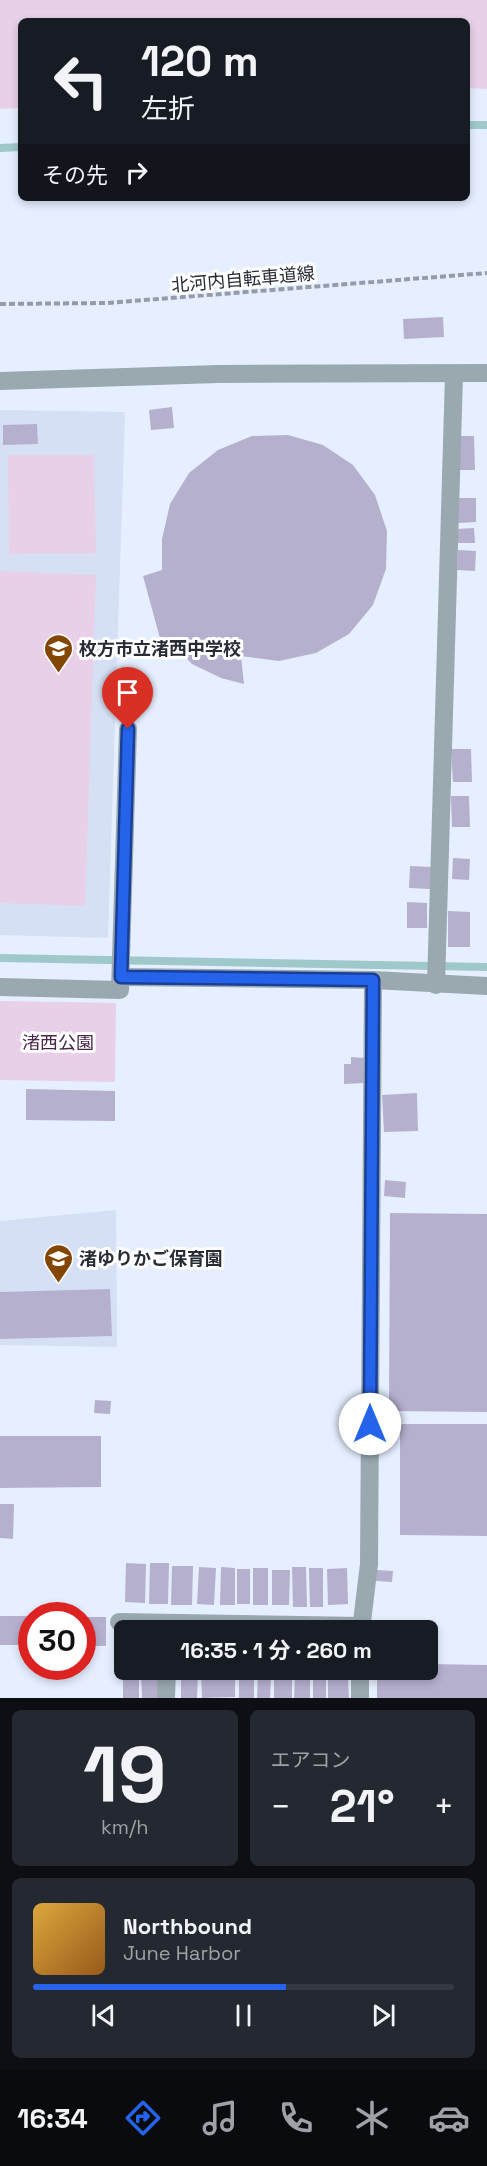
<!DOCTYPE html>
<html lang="ja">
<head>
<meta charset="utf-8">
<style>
  :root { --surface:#171b24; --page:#242831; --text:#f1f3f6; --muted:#9ea1a6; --line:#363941; --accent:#2563eb }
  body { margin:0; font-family:"Space Grotesk","Noto Sans JP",sans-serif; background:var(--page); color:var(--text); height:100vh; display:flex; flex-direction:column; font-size:22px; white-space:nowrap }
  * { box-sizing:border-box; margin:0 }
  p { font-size:20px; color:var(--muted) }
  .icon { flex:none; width:33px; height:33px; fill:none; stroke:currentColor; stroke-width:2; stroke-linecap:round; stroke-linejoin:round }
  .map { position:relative; height:1698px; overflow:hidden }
  .panel { display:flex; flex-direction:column; gap:12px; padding:12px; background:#0d0f14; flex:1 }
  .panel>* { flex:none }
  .hud { position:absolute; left:18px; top:18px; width:452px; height:183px; border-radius:9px; box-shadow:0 3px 9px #0003; background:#171b24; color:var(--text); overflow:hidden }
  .speed { position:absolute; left:18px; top:1602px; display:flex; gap:12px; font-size:30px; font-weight:700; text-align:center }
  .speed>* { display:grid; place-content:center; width:78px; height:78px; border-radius:50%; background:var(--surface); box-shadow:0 3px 9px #0003; line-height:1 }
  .speed .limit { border:9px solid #d22; background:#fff; color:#111 }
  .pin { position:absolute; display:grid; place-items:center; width:51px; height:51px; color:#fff; margin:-62px -26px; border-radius:50% 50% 50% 0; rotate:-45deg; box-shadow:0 0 6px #0007 }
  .pin .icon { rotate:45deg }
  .me { position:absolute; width:66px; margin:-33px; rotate:0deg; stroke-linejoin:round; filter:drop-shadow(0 0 4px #0008) }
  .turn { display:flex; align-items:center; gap:21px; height:126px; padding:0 24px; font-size:27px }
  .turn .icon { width:78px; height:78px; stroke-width:2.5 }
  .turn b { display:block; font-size:42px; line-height:51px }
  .then { display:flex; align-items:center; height:57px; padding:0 24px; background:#0003; gap:12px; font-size:22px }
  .big { font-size:45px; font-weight:700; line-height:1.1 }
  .panel .card { flex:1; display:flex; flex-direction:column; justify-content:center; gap:9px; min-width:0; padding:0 21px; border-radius:9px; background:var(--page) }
  .panel .dial { align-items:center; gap:0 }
  .dial b { font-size:78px; line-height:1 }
  .song { display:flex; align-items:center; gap:18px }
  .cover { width:72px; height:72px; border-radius:9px; background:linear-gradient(135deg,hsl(40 70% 55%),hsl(30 70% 35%)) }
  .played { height:6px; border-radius:3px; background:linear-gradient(90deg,var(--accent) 60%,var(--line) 60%) }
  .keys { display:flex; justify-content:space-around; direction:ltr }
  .heat { display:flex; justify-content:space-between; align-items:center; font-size:33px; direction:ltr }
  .panel .tiles { flex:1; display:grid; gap:12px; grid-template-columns:1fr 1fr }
  .card:last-child { grid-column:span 2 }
  .trip { position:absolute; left:114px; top:1620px; width:324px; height:60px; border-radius:9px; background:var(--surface); box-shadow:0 3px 9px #0003; font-weight:700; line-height:60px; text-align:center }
  .tabs { display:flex; height:96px; justify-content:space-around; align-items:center; background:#090b0e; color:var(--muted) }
  .tabs .icon { width:42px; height:42px }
  .tabs .current { color:var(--accent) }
  .tabs b { font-size:27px; color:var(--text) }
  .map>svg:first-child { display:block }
  .built { fill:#d6e0f4 }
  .green { fill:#e7d0e8 }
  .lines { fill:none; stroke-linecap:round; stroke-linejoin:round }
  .stream { stroke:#9fc8cb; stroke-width:8 }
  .building { fill:#b6b0cf }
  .path { stroke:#949ba9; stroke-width:4; stroke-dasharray:6 3; stroke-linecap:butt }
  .street { stroke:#9aa8b0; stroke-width:18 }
  .route-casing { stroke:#184099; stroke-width:15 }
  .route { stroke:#2563eb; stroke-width:10 }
  .labels { text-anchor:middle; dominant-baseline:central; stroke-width:6; stroke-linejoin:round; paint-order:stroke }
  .street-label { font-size:18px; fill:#272c36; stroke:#fff }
  .poi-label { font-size:18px; font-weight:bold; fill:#272c36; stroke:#fff; text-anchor:start }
  .park-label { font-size:18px; fill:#472649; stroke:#fff }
</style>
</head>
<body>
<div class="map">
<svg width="487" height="1698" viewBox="0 0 487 1698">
  <rect width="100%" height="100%" fill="#e6efff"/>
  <g class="built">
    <polygon points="0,410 125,412 108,938 0,935"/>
    <polygon points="116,1210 117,1347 0,1345 0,1221"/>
  </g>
  <g class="green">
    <polygon points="0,0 487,0 487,89 467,88 466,21 21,21 21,108 0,109"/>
    <polygon points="8,455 94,455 96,553 9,554"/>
    <polygon points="0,571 96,575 85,906 0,903"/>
    <polygon points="0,1001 116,1003 115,1082 0,1080"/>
  </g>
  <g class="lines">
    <g class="stream">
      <polyline points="466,125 487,125"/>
      <polyline points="0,148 21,147"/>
      <polyline points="0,958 487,967"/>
    </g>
  </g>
  <g class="building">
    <polygon points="443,317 444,337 404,339 403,319"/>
    <polygon points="172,407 174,428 151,430 149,410"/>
    <polygon points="37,424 38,444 3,445 3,425"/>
    <polygon points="288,435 323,445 353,465 375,495 387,531 386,569 373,605 349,634 316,653 279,661 241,656 244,684 221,678 192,664 175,646 161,642 143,576 162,570 162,539 170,504 189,473 218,450 252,436"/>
    <polygon points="457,436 474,436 475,470 459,470"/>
    <polygon points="458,498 476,498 476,522 458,523"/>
    <polygon points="474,528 475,543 456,543 456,529"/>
    <polygon points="458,550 476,551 475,571 457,570"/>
    <polygon points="451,749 471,749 472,782 453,782"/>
    <polygon points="451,796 469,796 470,827 452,827"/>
    <polygon points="453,858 470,859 469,880 452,879"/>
    <polygon points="410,866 431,867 430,889 409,888"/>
    <polygon points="407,902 427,903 427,928 407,928"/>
    <polygon points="448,911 470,912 470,947 448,947"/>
    <polygon points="351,1057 365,1058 365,1083 344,1084 344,1064 351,1064"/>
    <polygon points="26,1089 115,1091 115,1121 26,1120"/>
    <polygon points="417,1093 418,1131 384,1132 382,1095"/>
    <polygon points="385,1180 406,1182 405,1198 384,1196"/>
    <polygon points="390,1213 487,1214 487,1412 389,1411"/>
    <polygon points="110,1289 112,1336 0,1339 0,1292"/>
    <polygon points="95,1400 111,1401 110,1414 94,1413"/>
    <polygon points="400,1424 487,1424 487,1536 400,1535"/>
    <polygon points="0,1436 101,1436 101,1487 0,1488"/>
    <polygon points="0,1504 14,1504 13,1539 0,1538"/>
    <polygon points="126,1563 146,1564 145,1603 125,1602"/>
    <polygon points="150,1563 169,1563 168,1604 149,1604"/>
    <polygon points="172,1566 193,1566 192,1605 171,1605"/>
    <polygon points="199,1567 216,1568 214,1605 197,1604"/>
    <polygon points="221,1567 235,1568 235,1605 220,1605"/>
    <polygon points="292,1567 306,1567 307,1607 293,1607"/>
    <rect x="253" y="1568" width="15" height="37"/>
    <polygon points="309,1568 323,1568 323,1607 310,1607"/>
    <polygon points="347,1568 348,1604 328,1605 327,1569"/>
    <rect x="237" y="1569" width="13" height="35"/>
    <polygon points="272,1570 290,1570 289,1605 272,1605"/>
    <polygon points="376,1570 393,1571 392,1582 376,1581"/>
    <rect x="0" y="1616" width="32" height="29"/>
    <rect x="82" y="1617" width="24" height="29"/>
    <polygon points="428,1664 487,1665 487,1698 377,1698 377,1670 428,1670"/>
    <polygon points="158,1670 158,1698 142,1698 141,1671"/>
    <rect x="123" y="1671" width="16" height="27"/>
    <polygon points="235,1672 235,1697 202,1698 201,1673"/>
    <polygon points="181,1673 198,1673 197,1698 181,1698"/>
    <rect x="239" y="1673" width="15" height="25"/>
    <polygon points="274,1674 292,1675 292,1698 274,1698"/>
    <polygon points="258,1675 271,1676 270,1698 257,1698"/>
    <polygon points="313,1675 326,1676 326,1698 313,1698"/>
    <polygon points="328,1675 348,1675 349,1698 328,1698"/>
    <polygon points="295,1676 310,1676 310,1698 294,1698"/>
  </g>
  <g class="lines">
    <polyline class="path" points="0,304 107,303 487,273"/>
    <g class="street">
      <polyline points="0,381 218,374 487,373"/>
      <polyline points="121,977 373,980 487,986"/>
      <polyline points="436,985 454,375"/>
      <polyline points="0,987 120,990 128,729"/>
      <polyline points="119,1622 361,1626"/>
      <polyline points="361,1630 369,1564 373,980"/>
      <polyline points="166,1698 167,1670"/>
      <polyline points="360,1698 360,1670"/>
    </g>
  </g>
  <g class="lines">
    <defs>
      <polyline id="route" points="128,729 121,977 373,980 370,1424"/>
    </defs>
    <use href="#route" class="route-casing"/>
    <use href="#route" class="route"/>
  </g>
  <defs>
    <symbol id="school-pin" viewBox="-11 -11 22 30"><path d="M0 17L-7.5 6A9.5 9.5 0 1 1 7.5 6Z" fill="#844605" stroke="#fff"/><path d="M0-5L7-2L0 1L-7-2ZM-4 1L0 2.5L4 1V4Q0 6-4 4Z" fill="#fff"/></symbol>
  </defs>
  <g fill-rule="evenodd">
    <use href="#school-pin" x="42" y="632" width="33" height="45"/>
    <use href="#school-pin" x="42" y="1242" width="33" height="45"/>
  </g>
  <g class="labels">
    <g class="street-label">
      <text transform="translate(243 279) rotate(-5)">北河内自転車道線</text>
    </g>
    <g class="poi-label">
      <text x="79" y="648">枚方市立渚西中学校</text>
      <text x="79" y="1258">渚ゆりかご保育園</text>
    </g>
    <g class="park-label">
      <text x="58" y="1042">渚西公園</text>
    </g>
  </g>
</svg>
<div class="speed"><div class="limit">30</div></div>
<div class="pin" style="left:128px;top:729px;background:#d93025"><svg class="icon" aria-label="arrive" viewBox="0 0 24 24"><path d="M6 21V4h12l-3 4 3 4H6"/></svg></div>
<svg class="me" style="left:370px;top:1424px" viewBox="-20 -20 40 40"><circle r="19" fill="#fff"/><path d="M0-13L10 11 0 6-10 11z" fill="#2563eb"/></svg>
<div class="trip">16:35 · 1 分 · 260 m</div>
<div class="hud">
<div class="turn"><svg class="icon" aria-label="left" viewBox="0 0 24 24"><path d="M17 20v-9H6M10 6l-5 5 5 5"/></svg><div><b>120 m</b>左折</div></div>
<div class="then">その先<svg class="icon" aria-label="right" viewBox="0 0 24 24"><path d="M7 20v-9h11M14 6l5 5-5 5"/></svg></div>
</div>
</div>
<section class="panel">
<div class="tiles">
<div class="card dial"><b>19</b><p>km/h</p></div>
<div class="card"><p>エアコン</p>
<div class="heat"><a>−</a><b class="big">21°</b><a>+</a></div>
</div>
<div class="card">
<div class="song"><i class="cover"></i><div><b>Northbound</b><p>June Harbor</p></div></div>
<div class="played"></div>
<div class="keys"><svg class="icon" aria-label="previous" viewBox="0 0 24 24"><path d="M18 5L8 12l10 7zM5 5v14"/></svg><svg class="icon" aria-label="pause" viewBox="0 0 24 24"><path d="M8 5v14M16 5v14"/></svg><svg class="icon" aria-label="next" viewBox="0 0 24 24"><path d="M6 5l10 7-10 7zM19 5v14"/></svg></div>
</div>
</div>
</section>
<nav class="tabs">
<b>16:34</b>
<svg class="icon current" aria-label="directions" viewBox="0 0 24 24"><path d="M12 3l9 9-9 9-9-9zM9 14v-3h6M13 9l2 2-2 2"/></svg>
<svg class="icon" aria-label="music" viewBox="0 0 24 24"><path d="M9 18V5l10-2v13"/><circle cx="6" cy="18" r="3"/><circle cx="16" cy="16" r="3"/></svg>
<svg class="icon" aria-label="phone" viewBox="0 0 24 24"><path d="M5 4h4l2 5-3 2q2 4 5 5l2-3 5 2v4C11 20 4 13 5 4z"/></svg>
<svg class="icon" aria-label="climate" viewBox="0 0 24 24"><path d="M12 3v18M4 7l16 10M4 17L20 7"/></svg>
<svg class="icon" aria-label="car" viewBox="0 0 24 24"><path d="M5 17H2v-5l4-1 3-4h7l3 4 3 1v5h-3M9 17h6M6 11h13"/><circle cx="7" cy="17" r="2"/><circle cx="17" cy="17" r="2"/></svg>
</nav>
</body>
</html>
